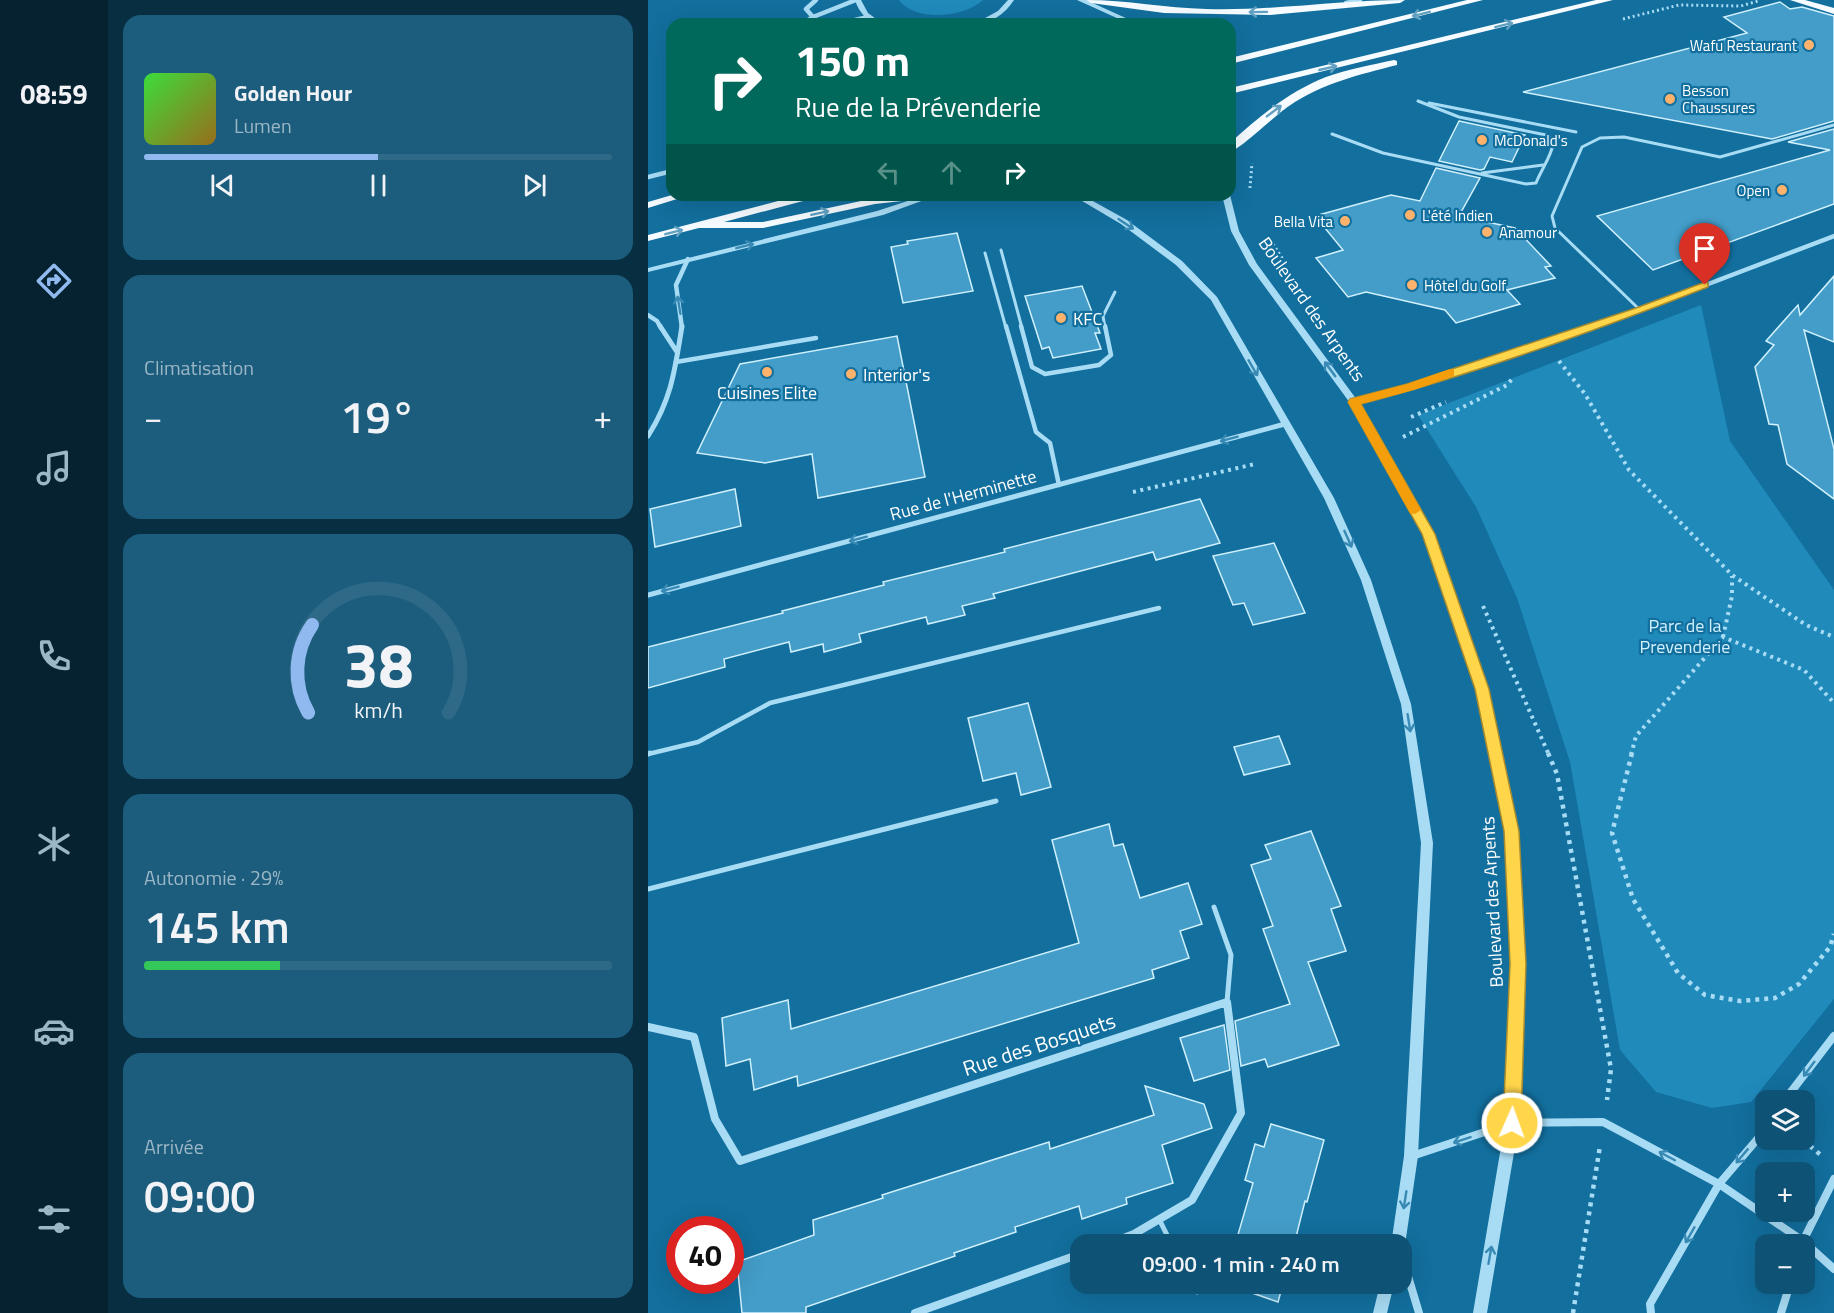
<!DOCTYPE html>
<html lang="fr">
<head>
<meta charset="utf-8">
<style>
  :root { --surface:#0e5376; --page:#1c5d7e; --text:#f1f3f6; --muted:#9bb6c5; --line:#2e6988; --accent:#90b9f0 }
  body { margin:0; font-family:"Titillium Web",sans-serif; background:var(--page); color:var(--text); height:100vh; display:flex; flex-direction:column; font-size:22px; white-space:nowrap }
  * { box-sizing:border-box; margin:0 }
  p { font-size:20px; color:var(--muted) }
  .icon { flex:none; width:33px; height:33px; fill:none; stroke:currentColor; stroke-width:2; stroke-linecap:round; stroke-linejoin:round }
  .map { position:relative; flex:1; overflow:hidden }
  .panel { display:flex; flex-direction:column; gap:15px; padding:15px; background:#082e41; width:540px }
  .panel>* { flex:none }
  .hud { position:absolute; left:18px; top:18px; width:570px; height:183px; border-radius:18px; box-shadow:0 6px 24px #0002; background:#00695c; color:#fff; overflow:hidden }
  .buttons { position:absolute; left:1107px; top:1090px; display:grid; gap:12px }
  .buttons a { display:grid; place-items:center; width:60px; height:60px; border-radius:12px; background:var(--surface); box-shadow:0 6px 24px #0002; font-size:30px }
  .speed { position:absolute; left:18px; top:1216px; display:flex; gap:12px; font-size:30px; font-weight:700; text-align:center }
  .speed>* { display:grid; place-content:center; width:78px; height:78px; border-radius:50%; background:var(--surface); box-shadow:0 6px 24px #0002; line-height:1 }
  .speed .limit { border:9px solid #d22; background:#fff; color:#111 }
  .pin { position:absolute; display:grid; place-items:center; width:51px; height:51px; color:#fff; margin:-62px -26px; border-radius:50% 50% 50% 0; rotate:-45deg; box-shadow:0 0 6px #0007 }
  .pin .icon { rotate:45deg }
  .me { position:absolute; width:66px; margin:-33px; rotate:2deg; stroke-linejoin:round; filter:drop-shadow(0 0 4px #0008) }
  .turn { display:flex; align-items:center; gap:21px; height:126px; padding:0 30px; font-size:27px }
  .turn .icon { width:78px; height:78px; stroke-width:2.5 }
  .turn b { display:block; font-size:42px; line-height:51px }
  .lanes { display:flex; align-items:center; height:57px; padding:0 30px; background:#0003; justify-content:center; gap:30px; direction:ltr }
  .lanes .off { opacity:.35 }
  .big { font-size:45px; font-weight:600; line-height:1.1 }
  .panel .tile { flex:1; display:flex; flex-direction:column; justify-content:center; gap:9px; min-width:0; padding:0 21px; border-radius:18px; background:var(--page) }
  .panel .dial { align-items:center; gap:0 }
  .dial svg { height:156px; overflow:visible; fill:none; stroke:var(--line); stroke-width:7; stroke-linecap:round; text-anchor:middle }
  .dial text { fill:var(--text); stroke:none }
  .song { display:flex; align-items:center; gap:18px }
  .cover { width:72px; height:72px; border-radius:9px; background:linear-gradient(135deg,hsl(120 70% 55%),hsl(40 70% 35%)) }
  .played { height:6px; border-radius:3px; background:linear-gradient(90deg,var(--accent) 50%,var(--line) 50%) }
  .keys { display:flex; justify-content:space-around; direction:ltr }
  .heat { display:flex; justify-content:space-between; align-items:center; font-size:33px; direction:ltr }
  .charge { height:9px; border-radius:4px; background:linear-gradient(90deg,#34c759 29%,var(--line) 0) }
  .trip { position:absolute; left:422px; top:1234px; width:342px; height:60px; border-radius:18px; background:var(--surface); box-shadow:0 6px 24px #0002; font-weight:600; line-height:60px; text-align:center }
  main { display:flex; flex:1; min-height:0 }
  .tab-bar { display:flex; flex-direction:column; width:108px; justify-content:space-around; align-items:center; background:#06212f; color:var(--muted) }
  .tab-bar .icon { width:42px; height:42px }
  .tab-bar .selected { color:var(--accent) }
  .tab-bar b { font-size:27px; color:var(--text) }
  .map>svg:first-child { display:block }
  .green { fill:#208abb }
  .building { fill:#439dc8; stroke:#d0f0fe; stroke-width:1.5 }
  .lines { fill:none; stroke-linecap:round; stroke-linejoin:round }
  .path-far2 { stroke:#a8dcf5; stroke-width:3; stroke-dasharray:2 3; stroke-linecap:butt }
  .path-far1 { stroke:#a8dcf5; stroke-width:4; stroke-dasharray:3 4.5; stroke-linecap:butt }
  .path { stroke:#a8dcf5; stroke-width:4.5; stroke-dasharray:4 5; stroke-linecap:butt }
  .service-far2 { stroke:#a8dcf5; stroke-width:3 }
  .service-far1 { stroke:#a8dcf5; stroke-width:4.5 }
  .service { stroke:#a8dcf5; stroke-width:5 }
  .minor-far2 { stroke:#a8dcf5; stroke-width:4.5 }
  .minor-far1 { stroke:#a8dcf5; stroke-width:5 }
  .minor { stroke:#a8dcf5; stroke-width:8 }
  .tertiary { fill:#a8dcf5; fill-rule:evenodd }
  .primary { fill:#f5fbff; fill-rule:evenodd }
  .oneway { stroke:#61a0c0 }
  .oneway2 { stroke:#388ab4 }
  .route { fill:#ffd54a; stroke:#a68a30; stroke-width:1.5 }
  .slow { fill:#f59e0b }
  .poi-dot { fill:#ffb26b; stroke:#126f9e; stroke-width:2 }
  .labels { text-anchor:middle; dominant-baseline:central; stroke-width:4.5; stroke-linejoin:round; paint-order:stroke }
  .far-poi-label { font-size:15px; fill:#fff; stroke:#126f9e; text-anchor:start }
  .street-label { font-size:18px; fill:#fff; stroke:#126f9e }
  .poi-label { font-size:18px; fill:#fff; stroke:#126f9e; text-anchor:start }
  .park-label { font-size:18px; fill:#d0f0fe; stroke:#126f9e }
  .near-street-label { font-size:21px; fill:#fff; stroke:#126f9e }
</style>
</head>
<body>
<main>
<nav class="tab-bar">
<b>08:59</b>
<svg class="icon selected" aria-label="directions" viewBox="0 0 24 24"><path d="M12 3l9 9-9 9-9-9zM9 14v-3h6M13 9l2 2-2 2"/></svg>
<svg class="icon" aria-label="music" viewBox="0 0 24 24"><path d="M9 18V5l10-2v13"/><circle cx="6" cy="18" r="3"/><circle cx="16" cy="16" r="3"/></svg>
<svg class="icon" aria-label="phone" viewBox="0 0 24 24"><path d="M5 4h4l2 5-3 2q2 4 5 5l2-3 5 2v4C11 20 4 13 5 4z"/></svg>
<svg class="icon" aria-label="climate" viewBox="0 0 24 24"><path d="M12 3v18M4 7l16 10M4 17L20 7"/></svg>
<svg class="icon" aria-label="car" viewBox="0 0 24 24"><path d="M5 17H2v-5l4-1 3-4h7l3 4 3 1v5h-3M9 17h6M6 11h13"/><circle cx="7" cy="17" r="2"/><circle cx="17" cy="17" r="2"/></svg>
<svg class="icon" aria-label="filters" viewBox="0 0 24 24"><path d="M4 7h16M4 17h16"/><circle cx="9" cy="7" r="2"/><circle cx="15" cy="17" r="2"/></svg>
</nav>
<section class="panel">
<div class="tile">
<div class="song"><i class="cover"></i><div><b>Golden Hour</b><p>Lumen</p></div></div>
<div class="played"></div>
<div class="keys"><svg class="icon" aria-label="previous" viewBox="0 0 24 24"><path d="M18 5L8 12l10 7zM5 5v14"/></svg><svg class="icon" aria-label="pause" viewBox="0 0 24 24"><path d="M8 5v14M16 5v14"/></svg><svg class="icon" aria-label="next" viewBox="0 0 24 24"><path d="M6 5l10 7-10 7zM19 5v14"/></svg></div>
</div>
<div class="tile"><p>Climatisation</p>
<div class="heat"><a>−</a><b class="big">19°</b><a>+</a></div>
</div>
<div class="tile dial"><svg viewBox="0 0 100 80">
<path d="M14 69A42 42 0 1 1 86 69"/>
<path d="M14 69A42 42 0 0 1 16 24" stroke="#90b9f0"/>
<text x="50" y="56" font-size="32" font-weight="700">38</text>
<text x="50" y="72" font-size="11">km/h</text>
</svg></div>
<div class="tile"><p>Autonomie · 29%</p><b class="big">145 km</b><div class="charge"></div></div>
<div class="tile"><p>Arrivée</p><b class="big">09:00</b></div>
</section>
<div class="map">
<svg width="1186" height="1313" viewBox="0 0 1186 1313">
  <rect width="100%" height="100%" fill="#126f9e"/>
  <g class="green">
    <path d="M251,0H335C316,18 267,22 251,0Z"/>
    <polygon points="1053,305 1082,441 1186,590 1186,999 1103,1102 1064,1108 1008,1092 972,1050 922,762 869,598 828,507 770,415"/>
  </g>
  <g class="building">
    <polygon points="1132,2 1142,9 1154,7 1186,16 1186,121 1124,139 875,92 1099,33 1076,17"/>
    <polygon points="811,121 877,135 864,162 842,157 836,169 832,170 791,161"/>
    <polygon points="1186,129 1186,204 1005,270 949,216 1182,150 1140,142"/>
    <polygon points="788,168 832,178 811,216 867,228 903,266 897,267 907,278 859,290 872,304 808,323 797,310 718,292 700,297 668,258 695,250 667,216 743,195 772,201"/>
    <polygon points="309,233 325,291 255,303 243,247 260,244 259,241"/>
    <polygon points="1186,276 1186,342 1156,330 1186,449 1186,499 1139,464 1130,425 1121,424 1107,367 1126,345 1118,341 1150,305 1152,315"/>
    <polygon points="434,286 452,333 447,333 453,349 405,358 401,347 394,349 377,296"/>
    <polygon points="249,336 277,477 170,498 164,454 117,463 49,453 92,364"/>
    <polygon points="87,489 93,526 7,547 2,509"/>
    <polygon points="552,499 572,543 508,560 505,552 345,594 347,598 314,606 317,615 280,624 278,617 211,634 213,642 176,652 175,644 143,652 141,642 76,659 77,667 0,688 0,647 135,613 134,611 236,585 235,582 357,552 356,549"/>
    <polygon points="626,543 657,613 605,625 596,603 585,605 565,556"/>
    <polygon points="380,703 403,787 373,795 368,773 335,781 320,718"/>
    <polygon points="631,736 642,764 596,775 586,747"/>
    <polygon points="461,824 466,846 475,844 492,898 540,883 554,924 532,931 541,958 504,970 506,978 150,1086 149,1076 106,1090 102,1059 78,1066 74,1018 140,1000 143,1029 431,943 404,840"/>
    <polygon points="663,831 693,906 683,909 698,951 660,962 691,1045 620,1067 617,1059 593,1066 587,1021 642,1004 615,929 625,926 603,865 623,859 617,845"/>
    <polygon points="576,1025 582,1070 546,1081 532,1038"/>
    <polygon points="497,1086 556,1104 564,1128 514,1145 525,1183 478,1198 479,1204 434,1219 431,1206 367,1227 368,1232 306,1253 307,1256 158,1307 158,1313 94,1313 89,1262 166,1235 165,1220 235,1198 234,1195 401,1142 402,1149 506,1115"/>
    <polygon points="623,1124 676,1140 659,1202 657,1201 646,1245 587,1245 605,1183 597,1180 607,1144 616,1147"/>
    <polygon points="588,1284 635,1284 630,1302 587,1287"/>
  </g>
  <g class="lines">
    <g class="path-far2">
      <polyline points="975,19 1031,5 1093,6 1110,1"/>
      <polyline points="602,188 604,163"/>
      <polyline points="625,244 636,261"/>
    </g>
    <g class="path-far1">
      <polyline points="911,361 937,394 981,470 1084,575 1158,625 1186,637"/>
      <polyline points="763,417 798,402"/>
      <polyline points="755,437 859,385 865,378"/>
      <polyline points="485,492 607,464"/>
      <polyline points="835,606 901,755"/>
      <polyline points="1075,637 1084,596 1084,576"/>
      <polyline points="983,755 988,736 1075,637 1156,670 1186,703"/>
    </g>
    <g class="path">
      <polyline points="900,753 909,774 963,1069 959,1100"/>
      <polyline points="984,753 964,833 985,899 1030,973 1057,995 1092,1001 1127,998 1151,984 1182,947 1186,934"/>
      <polyline points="1155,1140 1175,1157"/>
      <polyline points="925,1313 952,1146"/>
    </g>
    <g class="service-far2">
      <polyline points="781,103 928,132"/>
      <path d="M684,134L735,153L878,184L888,183C894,168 904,156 906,140L898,135L811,117L770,101"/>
      <polyline points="834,173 895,165"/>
      <polyline points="353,250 374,328"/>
      <polyline points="337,253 358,328"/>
      <polyline points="992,310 907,228 904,216 934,147 952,138 976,137 1072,157 1186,125"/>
      <polyline points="457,328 455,316 467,292"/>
    </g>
    <g class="service-far1">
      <polyline points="358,326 388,432 402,443 411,485"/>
      <polyline points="373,326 384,367 397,374 451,365 463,355 457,326"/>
      <polyline points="28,362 168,338"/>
      <polyline points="0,754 50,742 122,703 511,608"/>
    </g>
    <g class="service">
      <polyline points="0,754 2,753"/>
      <polyline points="0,889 348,801"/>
      <polyline points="566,907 583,955 579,1002"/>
      <polyline points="511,1219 524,1245"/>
      <polyline points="545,1284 549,1292"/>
    </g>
    <g class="minor-far2">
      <polyline points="698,3 712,0"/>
      <polyline points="165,17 158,9 168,0"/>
      <polyline points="154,24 165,17 208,0"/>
      <polyline points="190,24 220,17"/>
      <polyline points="0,177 24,171"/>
      <polyline points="0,315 9,321 13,328"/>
      <polyline points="34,328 28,285 40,259"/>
      <polyline points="940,328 992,310 1186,236"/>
    </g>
    <g class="minor-far1">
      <polyline points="12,326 29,352"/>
      <polyline points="706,402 762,387 944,326"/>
      <path d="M0,436C24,398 27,369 34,326"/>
      <polyline points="0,595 637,424"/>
    </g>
    <g class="minor">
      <polyline points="0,1027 46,1037 67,1119 92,1161 579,1002 593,1113 544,1200 486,1234 457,1245"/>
      <polyline points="1136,1101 1186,1036"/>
      <polyline points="764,1156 864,1123 955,1122 1071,1184 1155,1241 1186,1269"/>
      <polyline points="1154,1243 1186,1179"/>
      <polyline points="753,1253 771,1313"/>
      <polyline points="267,1313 432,1254"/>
      <polyline points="1003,1313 1002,1304 1071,1184 1118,1129"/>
      <polyline points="1133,1313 1142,1284"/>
    </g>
    <g class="tertiary">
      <path d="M207,0H213L220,13L235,24C221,24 211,13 207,0Z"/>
      <path d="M360,0H366C357,14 343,24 326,24L350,11Z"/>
      <polygon points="429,0 438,0 491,24 482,24"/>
      <polygon points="278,195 290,195 235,215 0,272 0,268 229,211"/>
      <polygon points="424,195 434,195 479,220 534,261 569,297 686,498 723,580 763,704 785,843 770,1156 757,1245 753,1251 753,1245 743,1245 756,1156 773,843 753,704 713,580 676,498 563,300 528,265 473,224"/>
      <polygon points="574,195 582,195 591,231 609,264 709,400 785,533 839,689 869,831 876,965 871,1123 839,1313 825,1313 857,1123 864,965 857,831 829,689 775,533 702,403 601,265 583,231"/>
      <polygon points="732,1284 746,1284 739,1313 725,1313"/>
    </g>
    <g class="primary">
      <path d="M438,0C479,0 518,8 558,9C625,11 690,0 757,0L752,3L622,15L516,13L443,3Z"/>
      <polygon points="819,0 835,0 582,64 582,58"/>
      <polygon points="948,0 965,0 582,94 582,88"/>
      <polygon points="1142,0 1157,0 1186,8 1186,14"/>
      <path d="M746,60L749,61V65C710,75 675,83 641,106C626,116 594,148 582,152V143C610,117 642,91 678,77C700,69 723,65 746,60Z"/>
      <polygon points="24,195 42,195 0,208 0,202"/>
      <polygon points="153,195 171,195 170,197 76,222 115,222 227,198 286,195 281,198 227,204 115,228 51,228 0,241 0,235"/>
    </g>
  </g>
  <defs><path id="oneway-shaft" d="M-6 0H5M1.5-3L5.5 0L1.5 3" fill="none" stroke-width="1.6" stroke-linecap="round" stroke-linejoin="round" transform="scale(1.5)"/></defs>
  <g class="oneway">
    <use href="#oneway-shaft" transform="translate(610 12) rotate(179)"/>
    <use href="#oneway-shaft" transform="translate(773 14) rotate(166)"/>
    <use href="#oneway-shaft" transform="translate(856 25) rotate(-14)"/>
    <use href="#oneway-shaft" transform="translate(680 68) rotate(-13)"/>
    <use href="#oneway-shaft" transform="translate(626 111) rotate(-37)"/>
    <use href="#oneway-shaft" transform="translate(172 213) rotate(-12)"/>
    <use href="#oneway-shaft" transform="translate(26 232) rotate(-14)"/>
  </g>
  <g class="oneway2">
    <use href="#oneway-shaft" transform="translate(478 224) rotate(34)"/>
    <use href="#oneway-shaft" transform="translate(97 246) rotate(-14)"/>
    <use href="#oneway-shaft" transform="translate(31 305) rotate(-99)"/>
    <use href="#oneway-shaft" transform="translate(605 368) rotate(60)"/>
    <use href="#oneway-shaft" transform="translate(682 369) rotate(-126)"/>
    <use href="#oneway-shaft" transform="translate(581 439) rotate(165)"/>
    <use href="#oneway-shaft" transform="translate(210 539) rotate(165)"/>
    <use href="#oneway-shaft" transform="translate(700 539) rotate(66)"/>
    <use href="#oneway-shaft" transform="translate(22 589) rotate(165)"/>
    <use href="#oneway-shaft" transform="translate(761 723) rotate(81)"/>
    <use href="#oneway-shaft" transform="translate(1161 1069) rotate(127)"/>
    <use href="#oneway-shaft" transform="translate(814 1140) rotate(162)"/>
    <use href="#oneway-shaft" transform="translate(1019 1156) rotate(-152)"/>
    <use href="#oneway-shaft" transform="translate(1094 1156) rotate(130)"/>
    <use href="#oneway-shaft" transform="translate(757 1200) rotate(99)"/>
    <use href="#oneway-shaft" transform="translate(1042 1235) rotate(120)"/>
    <use href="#oneway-shaft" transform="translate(842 1255) rotate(-80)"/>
  </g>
  <path class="route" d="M1057,282L1060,283V287C947,331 830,373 713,404L787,534L841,689L871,831L878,964L873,1123L870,1129L864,1132L858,1129L855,1123L862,964L856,831L827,689L774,534L700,402L702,399L759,384L988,308Z"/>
  <polygon class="slow" points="802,369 806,370 806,376 766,390 713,404 773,510 767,514 762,513 700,402 702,399 759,384"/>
  <g class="poi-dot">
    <circle cx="1161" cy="45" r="6"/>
    <circle cx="1022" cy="99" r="6"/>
    <circle cx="834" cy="140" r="6"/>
    <circle cx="1134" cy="190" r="6"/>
    <circle cx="762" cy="215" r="6"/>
    <circle cx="697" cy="221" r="6"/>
    <circle cx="839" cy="232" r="6"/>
    <circle cx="764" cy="285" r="6"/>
    <circle cx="413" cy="318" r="6"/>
    <circle cx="119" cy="372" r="6"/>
    <circle cx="203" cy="374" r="6"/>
  </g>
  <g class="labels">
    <g class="far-poi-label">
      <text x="1149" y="45" text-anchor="end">Wafu Restaurant</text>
      <text x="1034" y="90">Besson<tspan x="1034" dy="17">Chaussures</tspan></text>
      <text x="846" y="140">McDonald's</text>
      <text x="1122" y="190" text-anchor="end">Open</text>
      <text x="774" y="215">L'été Indien</text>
      <text x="685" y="221" text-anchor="end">Bella Vita</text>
      <text x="851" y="232">Anamour</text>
      <text x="776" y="285">Hôtel du Golf</text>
    </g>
    <g class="street-label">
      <text transform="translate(664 309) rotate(55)">Boulevard des Arpents</text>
      <text transform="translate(315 495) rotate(-15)">Rue de l'Herminette</text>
      <text transform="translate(844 902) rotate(-93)">Boulevard des Arpents</text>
    </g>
    <g class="poi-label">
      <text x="425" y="318">KFC</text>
      <text x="215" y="374">Interior's</text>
      <text x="119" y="392" text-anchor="middle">Cuisines Elite</text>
    </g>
    <g class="park-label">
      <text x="1037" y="625">Parc de la<tspan x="1037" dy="21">Prevenderie</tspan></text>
    </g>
    <g class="near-street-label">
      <text transform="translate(391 1044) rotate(-18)">Rue des Bosquets</text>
    </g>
  </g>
</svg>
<div class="buttons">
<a><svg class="icon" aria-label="layers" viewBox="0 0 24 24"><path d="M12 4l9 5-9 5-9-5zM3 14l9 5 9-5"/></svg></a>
<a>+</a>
<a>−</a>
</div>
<div class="speed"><div class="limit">40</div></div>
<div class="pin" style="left:1057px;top:285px;background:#d93025"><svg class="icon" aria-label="arrive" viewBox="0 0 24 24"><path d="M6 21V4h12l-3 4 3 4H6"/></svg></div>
<svg class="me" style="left:864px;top:1123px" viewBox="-20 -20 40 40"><circle r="17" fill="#ffd54a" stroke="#fff" stroke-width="3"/><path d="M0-11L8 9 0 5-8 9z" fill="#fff"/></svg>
<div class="trip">09:00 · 1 min · 240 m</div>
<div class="hud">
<div class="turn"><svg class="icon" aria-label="right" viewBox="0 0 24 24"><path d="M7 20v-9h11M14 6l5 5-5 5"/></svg><div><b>150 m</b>Rue de la Prévenderie</div></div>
<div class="lanes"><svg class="icon off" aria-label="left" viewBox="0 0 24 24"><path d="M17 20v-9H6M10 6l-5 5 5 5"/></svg><svg class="icon off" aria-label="ahead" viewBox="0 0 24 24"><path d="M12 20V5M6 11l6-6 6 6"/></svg><svg class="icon" aria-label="right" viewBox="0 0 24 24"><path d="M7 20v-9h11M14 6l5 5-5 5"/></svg></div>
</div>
</div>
</main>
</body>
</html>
